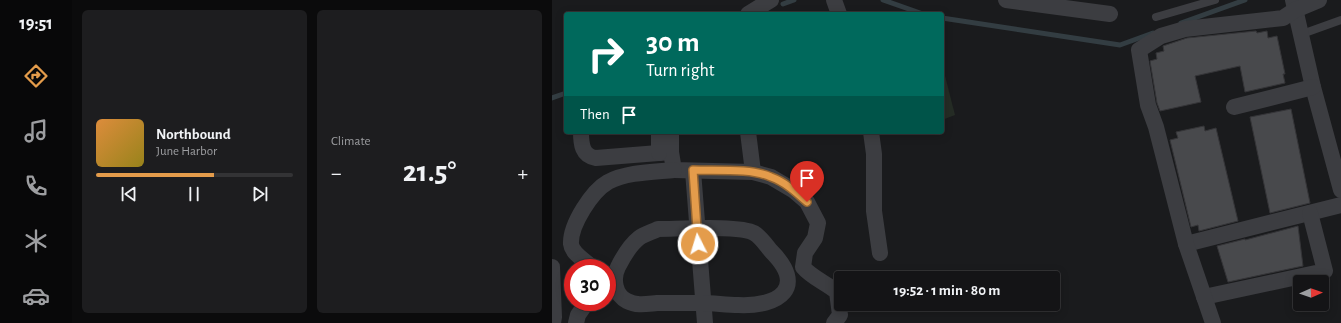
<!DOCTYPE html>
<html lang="en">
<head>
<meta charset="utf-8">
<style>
  :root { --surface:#141416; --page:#1d1d1f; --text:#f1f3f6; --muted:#9d9ea1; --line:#333335; --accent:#e49c4b }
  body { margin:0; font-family:"Alegreya Sans",sans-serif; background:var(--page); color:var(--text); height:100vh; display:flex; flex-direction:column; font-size:15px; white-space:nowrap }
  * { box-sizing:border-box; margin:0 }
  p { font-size:13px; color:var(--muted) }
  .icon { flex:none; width:22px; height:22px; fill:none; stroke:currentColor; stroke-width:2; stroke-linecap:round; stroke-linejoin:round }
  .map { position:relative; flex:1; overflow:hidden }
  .sheet { display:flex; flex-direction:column; gap:10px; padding:10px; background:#0b0b0c; width:480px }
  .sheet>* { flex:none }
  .banner { position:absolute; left:12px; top:12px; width:380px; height:122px; border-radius:4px; box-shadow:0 2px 10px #0003,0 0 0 1px var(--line); background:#00695c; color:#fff; overflow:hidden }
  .needle { width:26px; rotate:88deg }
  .fabs { position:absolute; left:741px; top:275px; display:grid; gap:8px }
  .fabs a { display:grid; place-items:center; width:36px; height:36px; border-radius:4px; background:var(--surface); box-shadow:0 2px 10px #0003,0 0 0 1px var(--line); font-size:20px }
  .speed { position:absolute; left:12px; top:259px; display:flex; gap:8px; font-size:20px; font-weight:700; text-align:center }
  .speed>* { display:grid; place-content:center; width:52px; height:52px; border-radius:50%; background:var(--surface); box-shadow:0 2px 10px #0003,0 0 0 1px var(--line); line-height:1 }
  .speed .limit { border:6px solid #d22; background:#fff; color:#111 }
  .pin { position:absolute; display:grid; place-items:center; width:34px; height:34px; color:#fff; margin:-41px -17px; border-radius:50% 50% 50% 0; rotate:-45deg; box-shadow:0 0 4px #0007 }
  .pin .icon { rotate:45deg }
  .me { position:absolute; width:44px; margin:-22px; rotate:355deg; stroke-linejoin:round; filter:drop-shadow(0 0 3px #0008) }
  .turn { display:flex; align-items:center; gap:14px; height:84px; padding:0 16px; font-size:18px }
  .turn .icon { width:52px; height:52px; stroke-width:2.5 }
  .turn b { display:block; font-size:28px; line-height:34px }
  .then { display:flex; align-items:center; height:38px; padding:0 16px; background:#0003; gap:8px; font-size:15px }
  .big { font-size:30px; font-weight:600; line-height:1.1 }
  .sheet .widget { flex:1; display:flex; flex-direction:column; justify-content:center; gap:6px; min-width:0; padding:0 14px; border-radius:6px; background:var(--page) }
  .song { display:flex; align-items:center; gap:12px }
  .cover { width:48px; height:48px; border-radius:6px; background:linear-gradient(135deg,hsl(30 70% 55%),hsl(50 70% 35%)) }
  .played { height:4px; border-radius:2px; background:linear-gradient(90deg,var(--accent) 60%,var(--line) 60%) }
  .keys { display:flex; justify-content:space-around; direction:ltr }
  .heat { display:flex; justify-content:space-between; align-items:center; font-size:22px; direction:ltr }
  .sheet .tiles { flex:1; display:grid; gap:10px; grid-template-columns:repeat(2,1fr) }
  .trip { position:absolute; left:282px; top:271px; width:226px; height:40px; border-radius:4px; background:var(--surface); box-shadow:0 2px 10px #0003,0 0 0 1px var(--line); font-weight:600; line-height:40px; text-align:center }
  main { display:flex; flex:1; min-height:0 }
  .tabs { display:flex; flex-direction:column; width:72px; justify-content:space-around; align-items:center; background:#080809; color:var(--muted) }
  .tabs .icon { width:28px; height:28px }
  .tabs .current { color:var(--accent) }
  .tabs b { font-size:18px; color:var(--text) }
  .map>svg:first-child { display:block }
  .green { fill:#252c25 }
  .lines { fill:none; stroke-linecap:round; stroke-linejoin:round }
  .stream { stroke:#333d42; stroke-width:5 }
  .building { fill:#48494c; stroke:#353538 }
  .lane { stroke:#3c3d41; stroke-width:8 }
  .street { stroke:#3c3d41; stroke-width:16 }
  .route-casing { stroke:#946531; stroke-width:10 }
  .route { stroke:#e49c4b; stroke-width:7 }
</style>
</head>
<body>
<main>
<nav class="tabs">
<b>19:51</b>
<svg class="icon current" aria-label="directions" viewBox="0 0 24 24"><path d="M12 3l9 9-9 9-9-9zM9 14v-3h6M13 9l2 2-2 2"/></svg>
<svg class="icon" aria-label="music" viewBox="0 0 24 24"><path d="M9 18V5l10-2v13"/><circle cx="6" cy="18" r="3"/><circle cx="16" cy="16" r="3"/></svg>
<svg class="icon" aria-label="phone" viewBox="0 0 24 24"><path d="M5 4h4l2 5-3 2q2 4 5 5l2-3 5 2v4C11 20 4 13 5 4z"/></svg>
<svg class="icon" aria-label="climate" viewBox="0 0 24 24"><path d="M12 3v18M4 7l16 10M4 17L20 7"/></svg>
<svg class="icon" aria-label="car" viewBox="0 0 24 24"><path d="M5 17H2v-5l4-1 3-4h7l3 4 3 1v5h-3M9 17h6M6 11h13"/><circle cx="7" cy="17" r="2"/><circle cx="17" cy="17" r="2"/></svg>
</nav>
<section class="sheet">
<div class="tiles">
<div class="widget">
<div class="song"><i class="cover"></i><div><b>Northbound</b><p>June Harbor</p></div></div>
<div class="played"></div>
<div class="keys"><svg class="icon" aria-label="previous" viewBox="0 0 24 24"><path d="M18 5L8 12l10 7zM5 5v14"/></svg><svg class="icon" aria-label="pause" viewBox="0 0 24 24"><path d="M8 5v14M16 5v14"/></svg><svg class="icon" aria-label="next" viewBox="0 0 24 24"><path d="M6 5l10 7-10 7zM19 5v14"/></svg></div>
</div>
<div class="widget"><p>Climate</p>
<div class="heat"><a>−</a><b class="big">21.5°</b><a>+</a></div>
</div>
</div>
</section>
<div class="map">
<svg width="789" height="323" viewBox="0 0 789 323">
  <rect width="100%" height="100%" fill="#1a1b1d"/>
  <polygon class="green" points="390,64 403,115 390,120"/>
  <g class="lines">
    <g class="stream">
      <polyline points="331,0 371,14"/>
      <polyline points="231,4 242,0"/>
      <polyline points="390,18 568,45 601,33"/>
      <polyline points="629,23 693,0"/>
      <polyline points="0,98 14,93"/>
    </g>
  </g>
  <g class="building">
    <polygon points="704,31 705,33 715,31 716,38 725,36 733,74 731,74 733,83 693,92 688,66 643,76 649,102 608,111 605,103 598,61 605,59 604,53 612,51 611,46 635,38"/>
    <polygon points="739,109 758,203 718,213 698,117"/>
    <polygon points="652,126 653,131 664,128 686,221 647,231 646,225 639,227 618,140 626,138 624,132"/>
    <polygon points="746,226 751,266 676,282 665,246 693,239 693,240"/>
  </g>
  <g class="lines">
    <g class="lane">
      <polyline points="604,17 663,0"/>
      <polyline points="750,34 789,20"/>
    </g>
    <g class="street">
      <polyline points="282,0 287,14"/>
      <polyline points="454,0 558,14"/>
      <polyline points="741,0 761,87 789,190"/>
      <polyline points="196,14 219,0"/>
      <polyline points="682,107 761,87"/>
      <path d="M29,132C29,144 30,156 44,158L119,152"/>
      <path d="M119,132V152L122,170L201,172L219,177L241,190L255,202L266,223L263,238L253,253L251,267C259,277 274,283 285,292L288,315L282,323"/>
      <polyline points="196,132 201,172"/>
      <polyline points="319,132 322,154 322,211 328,253"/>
      <polyline points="107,153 107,132"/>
      <polyline points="141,171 153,323"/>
      <path d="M106,229C126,229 188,225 202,233C209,237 214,245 219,251C255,287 228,307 186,305C174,305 162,303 150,303C135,303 120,303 105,303C94,304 85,306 75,301C63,295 60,279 66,267C71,257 78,245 87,238C92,234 100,232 106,229Z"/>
      <polyline points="634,244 789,205"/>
      <polyline points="0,267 2,317 1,323"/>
      <path d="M41,268C34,261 20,254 19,244C18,225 40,191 56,182C75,172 101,172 122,170"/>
      <polyline points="652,297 773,271 758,213"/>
      <polyline points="24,323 26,315 35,302"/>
      <polyline points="661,323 634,244 604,127 596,105 587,50 609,36 633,29 731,18 743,10 767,0"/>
    </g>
  </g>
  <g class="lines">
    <defs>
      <path id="route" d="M146,244L141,170C163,171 199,168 219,177C233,182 244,192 255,202"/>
    </defs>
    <use href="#route" class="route-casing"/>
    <use href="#route" class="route"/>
  </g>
</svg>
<div class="fabs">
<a><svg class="needle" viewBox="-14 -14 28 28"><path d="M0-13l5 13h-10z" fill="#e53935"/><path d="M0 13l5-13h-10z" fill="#9d9ea1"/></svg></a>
</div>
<div class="speed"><div class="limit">30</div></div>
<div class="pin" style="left:255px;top:202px;background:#d93025"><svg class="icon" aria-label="arrive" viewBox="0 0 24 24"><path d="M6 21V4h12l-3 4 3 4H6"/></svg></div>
<svg class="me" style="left:146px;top:244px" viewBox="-20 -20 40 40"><circle r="17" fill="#e49c4b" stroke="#fff" stroke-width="3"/><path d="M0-11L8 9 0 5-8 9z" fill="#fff"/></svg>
<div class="trip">19:52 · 1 min · 80 m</div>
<div class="banner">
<div class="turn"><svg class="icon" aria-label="right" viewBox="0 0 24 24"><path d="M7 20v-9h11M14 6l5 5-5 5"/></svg><div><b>30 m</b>Turn right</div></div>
<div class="then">Then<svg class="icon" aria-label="arrive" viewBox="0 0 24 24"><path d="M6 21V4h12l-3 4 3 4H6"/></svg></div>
</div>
</div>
</main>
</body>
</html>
